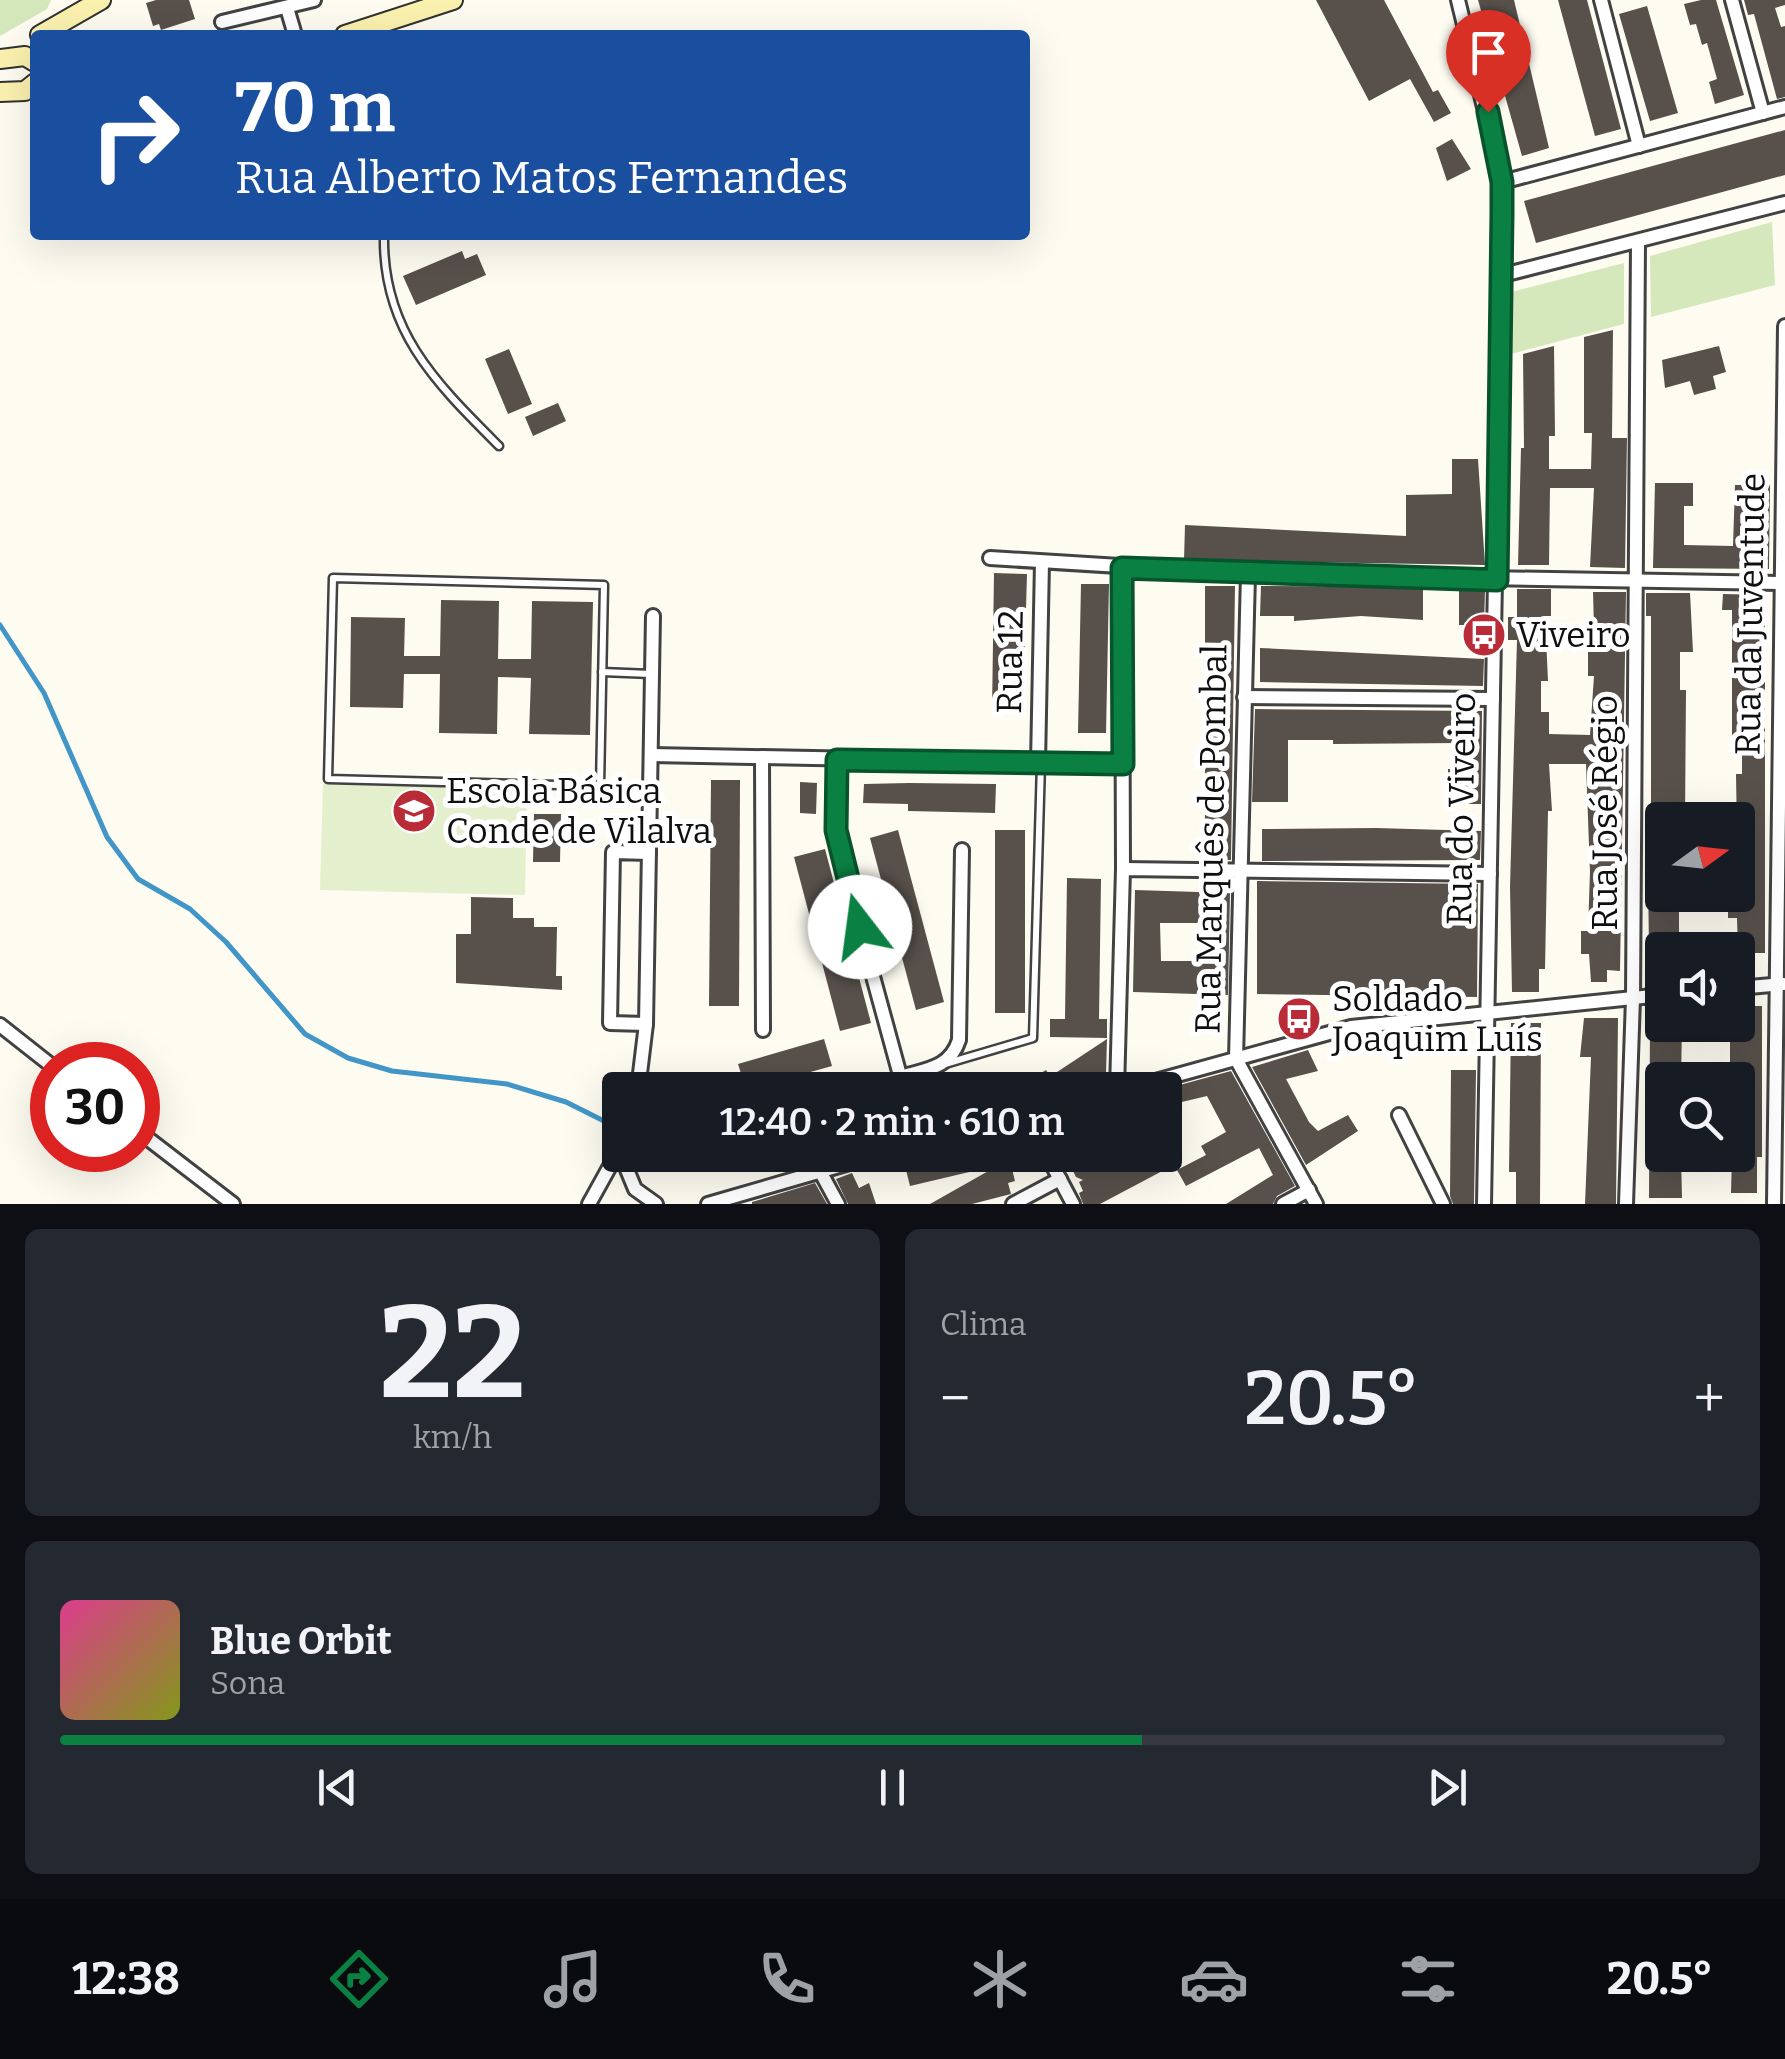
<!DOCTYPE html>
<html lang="pt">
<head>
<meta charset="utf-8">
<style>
  :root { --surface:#171b24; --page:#242831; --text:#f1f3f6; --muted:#9ea1a6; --line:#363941; --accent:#0b8043 }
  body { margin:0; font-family:Bitter,serif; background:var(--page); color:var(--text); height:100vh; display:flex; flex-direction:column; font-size:38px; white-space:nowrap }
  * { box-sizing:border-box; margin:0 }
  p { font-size:32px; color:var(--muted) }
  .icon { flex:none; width:55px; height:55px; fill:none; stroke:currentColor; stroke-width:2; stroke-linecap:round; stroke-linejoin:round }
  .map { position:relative; height:1204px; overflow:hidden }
  .drawer { display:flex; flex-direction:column; gap:25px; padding:25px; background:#0d0f14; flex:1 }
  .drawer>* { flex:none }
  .guide { position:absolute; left:30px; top:30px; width:1000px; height:210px; border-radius:10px; box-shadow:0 10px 40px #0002; background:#1a4fa0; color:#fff; overflow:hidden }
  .needle { width:65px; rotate:75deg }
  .controls { position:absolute; left:1645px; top:802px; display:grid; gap:20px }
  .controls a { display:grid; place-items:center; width:110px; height:110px; border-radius:10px; background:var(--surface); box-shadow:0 10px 40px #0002; font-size:50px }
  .speed { position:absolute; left:30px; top:1042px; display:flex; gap:20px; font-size:50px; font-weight:700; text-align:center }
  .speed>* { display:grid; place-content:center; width:130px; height:130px; border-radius:50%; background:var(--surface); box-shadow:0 10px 40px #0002; line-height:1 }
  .speed .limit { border:15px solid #d22; background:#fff; color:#111 }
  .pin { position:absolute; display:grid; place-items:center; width:85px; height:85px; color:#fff; margin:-102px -42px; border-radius:50% 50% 50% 0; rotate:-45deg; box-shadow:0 0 10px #0007 }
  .pin .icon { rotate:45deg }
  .me { position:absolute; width:110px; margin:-55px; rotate:345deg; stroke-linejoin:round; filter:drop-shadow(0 0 8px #0008) }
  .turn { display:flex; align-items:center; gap:35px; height:210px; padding:0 40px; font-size:45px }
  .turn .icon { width:130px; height:130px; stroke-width:2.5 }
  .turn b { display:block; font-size:70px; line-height:85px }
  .big { font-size:75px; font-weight:600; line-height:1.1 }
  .drawer .card { flex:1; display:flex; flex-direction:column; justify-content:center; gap:15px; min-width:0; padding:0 35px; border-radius:15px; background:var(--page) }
  .drawer .dial { align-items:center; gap:0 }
  .dial b { font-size:130px; line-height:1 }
  .song { display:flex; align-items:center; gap:30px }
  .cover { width:120px; height:120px; border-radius:15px; background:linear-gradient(135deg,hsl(330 70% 55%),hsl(70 70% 35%)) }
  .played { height:10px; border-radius:5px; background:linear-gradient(90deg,var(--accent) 65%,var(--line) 65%) }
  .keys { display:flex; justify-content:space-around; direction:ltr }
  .heat { display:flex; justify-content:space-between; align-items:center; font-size:55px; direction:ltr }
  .drawer .tiles { flex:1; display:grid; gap:25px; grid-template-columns:1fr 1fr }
  .card:last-child { grid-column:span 2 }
  .trip { position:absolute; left:602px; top:1072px; width:580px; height:100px; border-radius:10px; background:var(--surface); box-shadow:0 10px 40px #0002; font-weight:600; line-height:100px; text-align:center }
  .menu { display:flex; height:160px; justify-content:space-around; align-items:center; background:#090b0e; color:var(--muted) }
  .menu .icon { width:70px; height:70px }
  .menu .on { color:var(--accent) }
  .menu b { font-size:45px; color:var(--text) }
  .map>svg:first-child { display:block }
  .green { fill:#d4e8bc }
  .pitch { fill:#e4efcd }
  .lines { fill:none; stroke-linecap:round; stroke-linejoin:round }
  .stream { stroke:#4296c7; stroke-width:5 }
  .building { fill:#57504b; fill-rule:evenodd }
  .lane-casing { stroke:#424242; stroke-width:11 }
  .street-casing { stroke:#424242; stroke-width:18 }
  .secondary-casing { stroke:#313131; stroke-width:22 }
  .lane { stroke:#fff; stroke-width:6 }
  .street { stroke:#fff; stroke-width:12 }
  .secondary { stroke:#fbf1af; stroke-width:18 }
  .route-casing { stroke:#07532c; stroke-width:25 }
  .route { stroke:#0b8043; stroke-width:18 }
  .labels { text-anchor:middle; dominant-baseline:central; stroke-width:10; stroke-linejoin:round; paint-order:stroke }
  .street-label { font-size:35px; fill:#0f0f0f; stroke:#fff }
  .poi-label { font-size:35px; fill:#0f0f0f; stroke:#fff; text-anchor:start }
</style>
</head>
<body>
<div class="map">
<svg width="1785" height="1204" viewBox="0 0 1785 1204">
  <rect width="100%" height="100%" fill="#fefbf1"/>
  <g class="green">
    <polygon points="0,0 51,0 47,9 0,36"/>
    <polygon points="1772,222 1775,285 1651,317 1650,256"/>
    <polygon points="1624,263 1624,324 1511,354 1511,292"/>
  </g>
  <polygon class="pitch" points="323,784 527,789 525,895 320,890"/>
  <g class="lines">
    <polyline class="stream" points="0,625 44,693 107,837 138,879 190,909 226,942 305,1034 348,1058 392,1071 507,1084 566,1102 606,1122"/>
  </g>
  <g class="building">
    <polygon points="156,0 189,0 195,19 161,30 159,24 153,26 146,3"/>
    <polygon points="1316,0 1384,0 1433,92 1438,90 1451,113 1434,122 1410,79 1369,101"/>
    <polygon points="1478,0 1514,0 1549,148 1522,156"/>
    <polygon points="1558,0 1587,0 1621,129 1595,136"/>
    <polygon points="1701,0 1716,0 1744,95 1715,104 1709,82 1717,79 1707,43 1702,45 1696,24 1690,25 1684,4"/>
    <polygon points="1744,0 1785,0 1785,5 1775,8 1781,27 1785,26 1785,97 1777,99 1754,14 1748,15"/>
    <polygon points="1647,6 1678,113 1650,121 1619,14"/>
    <polygon points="1785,130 1785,175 1536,243 1524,201"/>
    <polygon points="1452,139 1471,169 1447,181 1436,148"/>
    <polygon points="462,251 465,259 477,254 486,275 416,305 403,276"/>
    <polygon points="1613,330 1612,438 1627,438 1625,568 1590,567 1594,488 1550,488 1549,565 1518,565 1521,448 1524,448 1523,354 1554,346 1555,436 1549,436 1549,469 1591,469 1592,433 1584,433 1584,337"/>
    <polygon points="1719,346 1726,372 1713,376 1716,389 1694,395 1690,381 1665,388 1662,360"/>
    <polygon points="509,349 532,404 508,414 485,359"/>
    <polygon points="558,403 566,421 533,436 525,417"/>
    <polygon points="1452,459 1478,459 1485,565 1184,560 1185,525 1406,536 1406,495 1452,494"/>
    <polygon points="1655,483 1693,483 1693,506 1684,506 1684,545 1733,546 1735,485 1770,485 1769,569 1653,568"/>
    <polygon points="994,573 1027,574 1023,712 992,711"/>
    <polygon points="1081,584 1109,584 1106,733 1078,733"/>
    <polygon points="1205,586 1235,586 1231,860 1200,860 1205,816"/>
    <polygon points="1261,586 1423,587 1423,620 1361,616 1294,621 1294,616 1260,616"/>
    <polygon points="1517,589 1551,589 1551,616 1545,616 1548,681 1541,681 1541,712 1549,712 1549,734 1590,735 1594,676 1588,676 1588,628 1594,628 1593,592 1626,592 1620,971 1607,970 1607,982 1591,982 1589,954 1581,954 1581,931 1588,931 1590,872 1586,764 1549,764 1552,811 1548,811 1545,969 1539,969 1539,992 1512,992 1510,887 1517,640 1508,640 1508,617 1517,617"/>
    <polygon points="1459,590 1485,590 1484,625 1459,625"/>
    <polygon points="1646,593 1690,593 1693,652 1680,652 1680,690 1686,690 1685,820 1651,820 1651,616 1646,616"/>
    <polygon points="1723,594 1765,595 1765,953 1738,953 1737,918 1728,918 1728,895 1738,895 1736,774 1742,774 1742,738 1732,738 1732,610 1722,610"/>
    <polygon points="441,600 499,601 498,659 531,659 532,601 593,602 590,735 529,734 531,678 498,677 497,734 439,733 440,674 404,674 403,708 350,707 351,617 405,618 404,656 440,656"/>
    <polygon points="1260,648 1484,659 1483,686 1260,682"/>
    <polygon points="1255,709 1482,711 1481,804 1448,804 1448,769 1461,769 1461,743 1333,744 1333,740 1288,740 1288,802 1252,802"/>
    <polygon points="711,780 740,780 739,1006 709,1006"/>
    <polygon points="800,782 817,783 816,814 800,813"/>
    <polygon points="909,783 996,784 995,813 908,811 908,804 863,803 864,784"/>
    <polygon points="534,814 561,814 560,862 533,862"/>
    <polygon points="1376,828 1481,831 1480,860 1262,861 1262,829"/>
    <polygon points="898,830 944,1002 916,1010 870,838"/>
    <rect x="995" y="830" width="30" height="183"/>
    <polygon points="825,849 871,1023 840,1031 794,857"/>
    <polygon points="1648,870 1662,870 1662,895 1679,895 1679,950 1649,953"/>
    <polygon points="1067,878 1101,879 1099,1019 1107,1019 1107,1038 1050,1037 1050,1019 1065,1019"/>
    <polygon points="1257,881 1478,884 1477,997 1257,994"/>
    <path d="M1135,890L1230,893L1228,995L1133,992ZM1160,923H1203L1204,961H1161Z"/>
    <polygon points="471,897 513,898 513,918 534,918 534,927 557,927 556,976 562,976 562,990 456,983 456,934 471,934"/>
    <polygon points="1738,1006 1762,1006 1762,1157 1757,1157 1757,1193 1731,1193 1732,1155 1738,1155 1738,1080 1730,1080 1730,1025 1738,1025"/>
    <polygon points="1584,1018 1618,1018 1616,1204 1585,1204 1591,1057 1580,1057"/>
    <polygon points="1511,1023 1541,1023 1540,1204 1516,1204 1516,1172 1509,1172"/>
    <polygon points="1650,1025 1682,1025 1681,1080 1662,1080 1662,1155 1681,1155 1682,1198 1649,1198"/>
    <polygon points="824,1039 832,1066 746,1090 738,1064"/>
    <polygon points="1107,1039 1106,1073 1091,1083 1086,1076 1060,1090 1051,1076"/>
    <polygon points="1308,1050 1318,1071 1286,1079 1309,1122 1318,1131 1348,1115 1358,1131 1306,1165 1252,1067"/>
    <polygon points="1046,1070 1056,1085 1047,1090 988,1090 1015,1073 1022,1085"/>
    <polygon points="1451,1070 1476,1070 1474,1204 1453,1204 1450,1196"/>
    <polygon points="1231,1071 1295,1186 1277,1196 1273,1204 1226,1204 1273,1175 1259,1148 1186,1186 1177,1170 1206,1155 1201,1146 1226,1132 1207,1096 1165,1106 1165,1089"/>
    <polygon points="925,1155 928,1164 963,1155 1037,1155 1039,1162 1012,1169 1015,1181 1008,1183 1011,1194 972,1204 930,1204 999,1165 910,1186 903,1158"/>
    <polygon points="1065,1155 1122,1155 1130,1171 1161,1155 1168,1168 1100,1204 1083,1204 1079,1193 1083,1191 1079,1182 1083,1180 1076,1177"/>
    <polygon points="852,1173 859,1188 869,1183 876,1204 848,1204 836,1179"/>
    <polygon points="815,1183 827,1204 752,1204 752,1202"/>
  </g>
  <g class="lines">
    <defs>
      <g id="lane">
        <path d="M384,235C382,331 436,383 499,446"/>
        <polygon points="333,578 604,585 600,786 328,779"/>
        <polyline points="602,672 651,674"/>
        <polyline points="945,1064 1033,1038 1041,763"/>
      </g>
      <g id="street">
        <polyline points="1458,0 1502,182 1484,1204"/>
        <polyline points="1601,0 1639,146"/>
        <polyline points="1732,0 1763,113"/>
        <polyline points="287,8 295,35"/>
        <polyline points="222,22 314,0"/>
        <polyline points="1502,182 1785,107"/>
        <polyline points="1503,275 1785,203"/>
        <polyline points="990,558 1248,574 1785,583"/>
        <polyline points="1122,568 1123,869"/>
        <polyline points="1248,574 1236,1059 1316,1204"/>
        <polyline points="1244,697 1493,699"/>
        <polyline points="651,755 1123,764"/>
        <polyline points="762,757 763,1030"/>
        <polyline points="837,760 834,811 839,852 904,1090"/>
        <polyline points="1038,763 1042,562"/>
        <polyline points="1738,988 1783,984"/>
        <polyline points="646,1024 610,1023 613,852 649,853"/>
        <polyline points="0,1025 52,1066"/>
        <path d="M901,1077C927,1069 950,1068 959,1040L962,850"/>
        <polyline points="638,1090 646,1024 653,616"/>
        <polyline points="1117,1090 1123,869 1490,874"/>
        <polyline points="1123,1090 1351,1027 1662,995"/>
        <polyline points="1399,1115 1443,1204"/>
        <polyline points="138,1131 233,1204"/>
        <polyline points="621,1155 635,1189 656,1204"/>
        <polyline points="1047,1155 1073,1204"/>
        <polyline points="820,1171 838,1204"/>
        <polyline points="589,1204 620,1148"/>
        <polyline points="708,1204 877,1155"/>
        <polyline points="1013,1204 1060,1179"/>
        <polyline points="1283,1204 1309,1190"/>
        <polyline points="1626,1204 1633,998 1638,242"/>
        <polyline points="1774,1204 1785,326"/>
      </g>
      <g id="secondary">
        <polyline points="40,35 101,0"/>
        <polyline points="345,35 453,0"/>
        <polyline points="0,59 25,56 35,62"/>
        <polyline points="0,92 25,91 35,83"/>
      </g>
    </defs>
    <use href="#lane" class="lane-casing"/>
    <use href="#street" class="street-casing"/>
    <use href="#secondary" class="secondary-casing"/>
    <use href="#lane" class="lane"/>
    <use href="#street" class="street"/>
    <use href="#secondary" class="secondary"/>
  </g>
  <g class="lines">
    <defs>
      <polyline id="route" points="860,927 836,830 837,760 1123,764 1122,568 1497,580 1502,213 1502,182 1488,112"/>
    </defs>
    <use href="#route" class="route-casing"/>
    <use href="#route" class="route"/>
  </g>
  <defs>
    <symbol id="bus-disc" viewBox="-11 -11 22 22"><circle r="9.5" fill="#b92c37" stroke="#fff"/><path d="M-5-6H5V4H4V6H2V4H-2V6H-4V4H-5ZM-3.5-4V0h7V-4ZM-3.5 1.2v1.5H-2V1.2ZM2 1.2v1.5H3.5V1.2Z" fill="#fff"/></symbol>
    <symbol id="school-disc" viewBox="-11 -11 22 22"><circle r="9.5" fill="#b92c37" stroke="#fff"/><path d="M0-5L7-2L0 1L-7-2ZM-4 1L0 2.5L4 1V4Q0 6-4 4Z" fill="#fff"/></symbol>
  </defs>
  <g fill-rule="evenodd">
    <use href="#bus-disc" x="1459" y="610" width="50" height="50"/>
    <use href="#school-disc" x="389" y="786" width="50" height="50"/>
    <use href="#bus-disc" x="1274" y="994" width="50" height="50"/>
  </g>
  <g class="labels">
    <g class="street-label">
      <text transform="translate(1750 614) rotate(-89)">Rua da Juventude</text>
      <text transform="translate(1010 662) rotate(-89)">Rua 12</text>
      <text transform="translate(1461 809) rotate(-89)">Rua do Viveiro</text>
      <text transform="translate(1605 813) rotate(-90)">Rua José Régio</text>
      <text transform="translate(1211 839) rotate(-89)">Rua Marquês de Pombal</text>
    </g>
    <g class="poi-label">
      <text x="1516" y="635">Viveiro</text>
      <text x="446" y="791">Escola Básica<tspan x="446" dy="40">Conde de Vilalva</tspan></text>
      <text x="1332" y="999">Soldado<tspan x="1332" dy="40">Joaquim Luís</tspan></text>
    </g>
  </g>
</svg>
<div class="controls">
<a><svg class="needle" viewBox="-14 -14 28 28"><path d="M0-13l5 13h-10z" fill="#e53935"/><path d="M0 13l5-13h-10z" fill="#9ea1a6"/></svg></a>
<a><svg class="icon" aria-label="sound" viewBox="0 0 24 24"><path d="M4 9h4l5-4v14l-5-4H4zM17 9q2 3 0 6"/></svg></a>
<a><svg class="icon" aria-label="search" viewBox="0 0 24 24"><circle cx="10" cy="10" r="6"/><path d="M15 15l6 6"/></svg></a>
</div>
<div class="speed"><div class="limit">30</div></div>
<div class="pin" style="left:1488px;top:112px;background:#d93025"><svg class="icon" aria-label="arrive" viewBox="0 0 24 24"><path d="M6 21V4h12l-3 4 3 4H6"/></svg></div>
<svg class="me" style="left:860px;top:927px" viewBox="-20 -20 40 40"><circle r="19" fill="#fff"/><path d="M0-13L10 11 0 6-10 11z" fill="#0b8043"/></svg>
<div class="trip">12:40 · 2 min · 610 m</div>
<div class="guide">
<div class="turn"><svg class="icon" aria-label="right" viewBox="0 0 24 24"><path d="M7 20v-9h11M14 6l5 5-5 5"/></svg><div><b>70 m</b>Rua Alberto Matos Fernandes</div></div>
</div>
</div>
<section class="drawer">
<div class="tiles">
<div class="card dial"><b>22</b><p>km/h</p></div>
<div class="card"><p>Clima</p>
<div class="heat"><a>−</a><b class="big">20.5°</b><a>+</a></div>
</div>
<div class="card">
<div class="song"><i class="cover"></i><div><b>Blue Orbit</b><p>Sona</p></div></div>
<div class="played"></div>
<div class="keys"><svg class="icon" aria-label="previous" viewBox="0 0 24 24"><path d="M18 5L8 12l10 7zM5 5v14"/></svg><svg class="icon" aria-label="pause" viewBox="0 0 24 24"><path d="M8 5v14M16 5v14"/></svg><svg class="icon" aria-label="next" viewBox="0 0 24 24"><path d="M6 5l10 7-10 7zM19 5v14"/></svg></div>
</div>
</div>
</section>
<nav class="menu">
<b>12:38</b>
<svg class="icon on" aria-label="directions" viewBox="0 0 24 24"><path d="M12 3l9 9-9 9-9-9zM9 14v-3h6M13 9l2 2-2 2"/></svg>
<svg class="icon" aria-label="music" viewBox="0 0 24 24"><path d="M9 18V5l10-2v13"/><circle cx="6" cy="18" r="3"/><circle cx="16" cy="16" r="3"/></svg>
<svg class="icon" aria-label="phone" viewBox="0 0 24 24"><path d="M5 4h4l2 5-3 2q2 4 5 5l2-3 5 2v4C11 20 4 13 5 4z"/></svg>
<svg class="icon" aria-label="climate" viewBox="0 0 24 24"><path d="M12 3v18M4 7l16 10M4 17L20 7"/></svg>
<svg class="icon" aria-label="car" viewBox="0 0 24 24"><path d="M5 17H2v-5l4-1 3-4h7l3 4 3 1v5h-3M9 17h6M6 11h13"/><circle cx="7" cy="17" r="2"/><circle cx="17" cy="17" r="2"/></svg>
<svg class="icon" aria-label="filters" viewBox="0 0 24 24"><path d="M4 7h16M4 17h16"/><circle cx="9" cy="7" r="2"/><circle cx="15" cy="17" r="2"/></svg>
<b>20.5°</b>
</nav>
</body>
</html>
